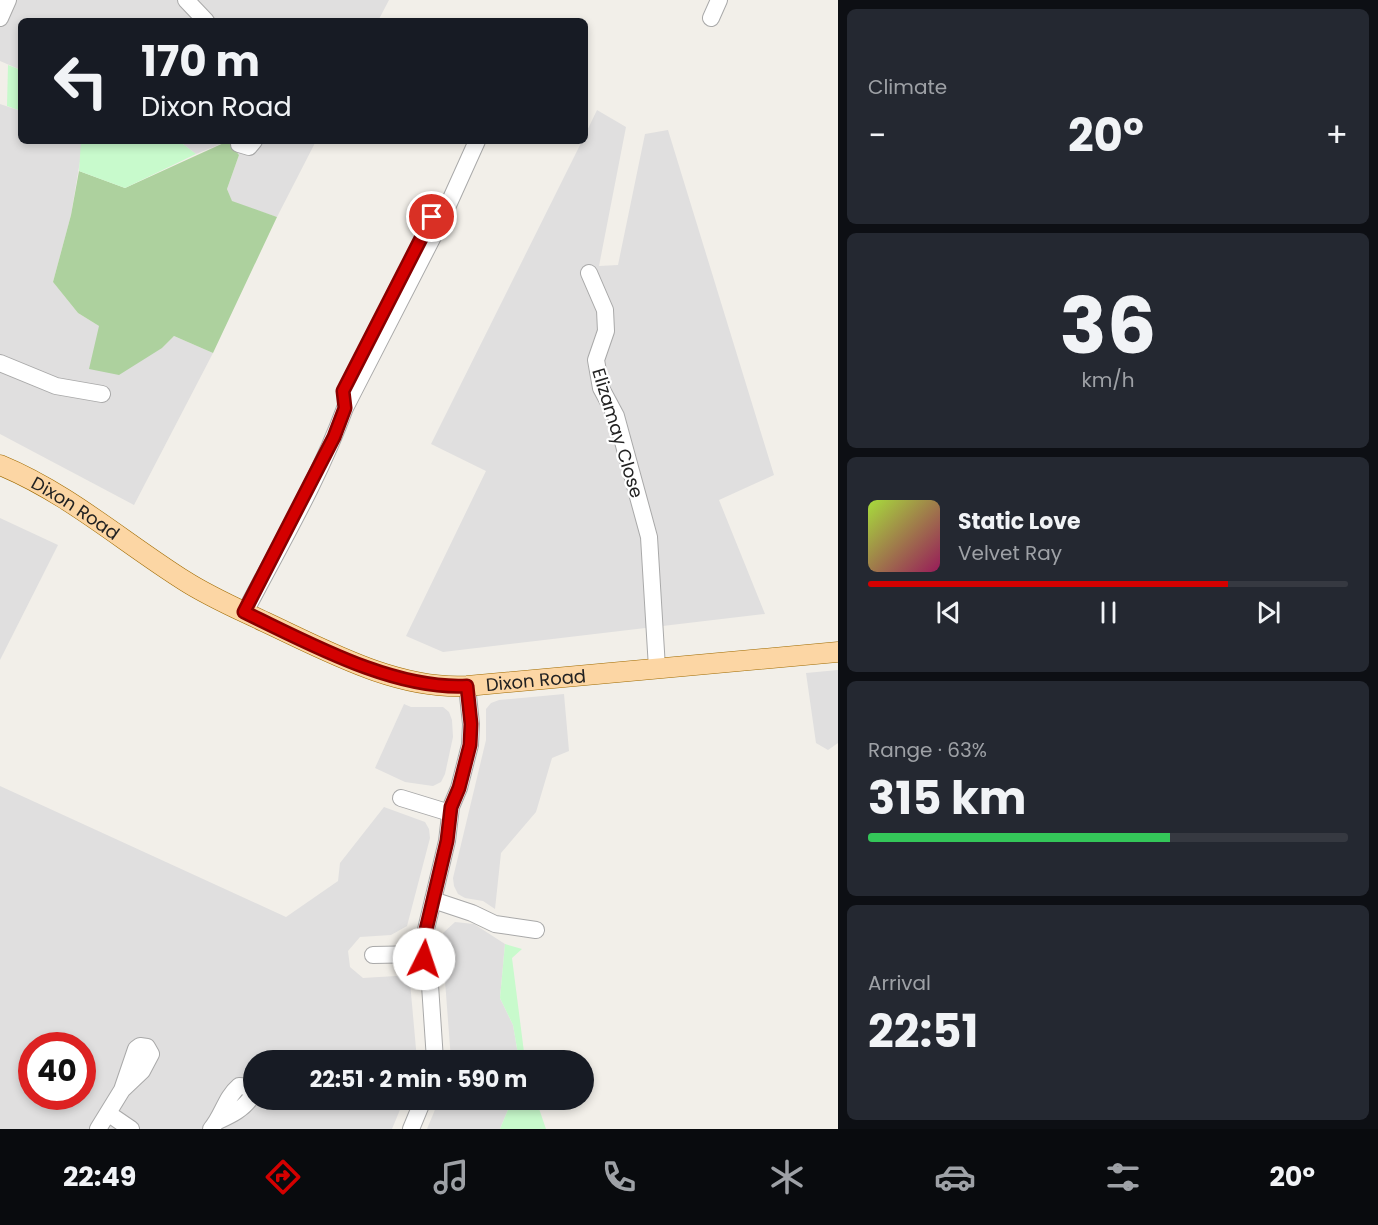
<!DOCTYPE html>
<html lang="en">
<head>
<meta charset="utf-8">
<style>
  :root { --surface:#171b24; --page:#242831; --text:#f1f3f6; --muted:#9ea1a6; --line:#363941; --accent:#d40000 }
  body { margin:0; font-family:Poppins,sans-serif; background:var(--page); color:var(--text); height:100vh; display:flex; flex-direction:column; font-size:22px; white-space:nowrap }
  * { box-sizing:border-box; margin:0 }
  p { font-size:20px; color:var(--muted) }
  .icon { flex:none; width:33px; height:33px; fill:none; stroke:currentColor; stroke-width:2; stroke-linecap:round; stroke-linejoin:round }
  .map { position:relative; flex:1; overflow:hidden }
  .side { display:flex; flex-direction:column; gap:9px; padding:9px; background:#0d0f14; width:540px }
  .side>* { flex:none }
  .guide { position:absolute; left:18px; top:18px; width:570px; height:126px; border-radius:9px; box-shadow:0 3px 9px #0003; background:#171b24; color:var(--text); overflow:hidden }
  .speed { position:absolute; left:18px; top:1032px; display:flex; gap:12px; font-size:30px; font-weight:700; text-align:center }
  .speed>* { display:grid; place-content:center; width:78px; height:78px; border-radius:50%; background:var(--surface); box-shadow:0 3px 9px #0003; line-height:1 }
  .speed .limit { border:9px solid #d22; background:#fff; color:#111 }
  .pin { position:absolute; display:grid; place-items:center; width:51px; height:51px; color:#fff; margin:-26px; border:3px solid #fff; border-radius:50%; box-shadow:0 2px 6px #0007 }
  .me { position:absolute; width:66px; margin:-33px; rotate:4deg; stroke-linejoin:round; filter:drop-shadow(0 0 4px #0008) }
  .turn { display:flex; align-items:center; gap:21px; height:126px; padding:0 24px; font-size:27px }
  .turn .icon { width:78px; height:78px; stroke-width:2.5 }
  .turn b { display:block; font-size:42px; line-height:51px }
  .big { font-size:45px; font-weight:700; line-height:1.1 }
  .side .tile { flex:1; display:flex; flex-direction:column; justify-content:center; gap:9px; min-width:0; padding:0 21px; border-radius:9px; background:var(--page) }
  .side .dial { align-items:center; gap:0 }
  .dial b { font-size:78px; line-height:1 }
  .song { display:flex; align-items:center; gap:18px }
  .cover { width:72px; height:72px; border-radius:9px; background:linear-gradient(135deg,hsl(80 70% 55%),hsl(330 70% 35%)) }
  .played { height:6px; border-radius:3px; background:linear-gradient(90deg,var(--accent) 75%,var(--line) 75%) }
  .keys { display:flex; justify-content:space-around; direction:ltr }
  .heat { display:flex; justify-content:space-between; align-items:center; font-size:33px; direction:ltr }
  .charge { height:9px; border-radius:4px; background:linear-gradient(90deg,#34c759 63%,var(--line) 0) }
  .trip { position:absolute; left:243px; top:1050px; width:351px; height:60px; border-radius:30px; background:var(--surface); box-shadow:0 3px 9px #0003; font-weight:700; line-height:60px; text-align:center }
  .tab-bar { display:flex; height:96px; justify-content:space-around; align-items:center; background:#090b0e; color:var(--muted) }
  .tab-bar .icon { width:42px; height:42px }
  .tab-bar .current { color:var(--accent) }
  .tab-bar b { font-size:27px; color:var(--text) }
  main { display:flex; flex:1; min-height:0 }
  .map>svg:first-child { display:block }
  .residential { fill:#e0dfdf; fill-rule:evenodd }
  .forest { fill:#add19e }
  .park { fill:#c8facc }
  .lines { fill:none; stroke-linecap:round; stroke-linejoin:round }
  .minor-casing { stroke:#a9a9a9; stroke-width:18 }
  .major-casing { stroke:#a06b00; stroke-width:21 }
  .minor { stroke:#fff; stroke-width:16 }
  .major { stroke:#fcd6a4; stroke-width:20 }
  .route-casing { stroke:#8a0000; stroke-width:15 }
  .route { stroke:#d40000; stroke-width:10 }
  .labels { text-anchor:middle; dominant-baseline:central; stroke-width:4.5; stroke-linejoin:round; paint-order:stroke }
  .street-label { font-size:18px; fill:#222; stroke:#fff }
</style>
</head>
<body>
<main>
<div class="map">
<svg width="838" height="1129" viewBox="0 0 838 1129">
  <rect width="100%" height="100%" fill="#f2efe9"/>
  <g class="residential">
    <polygon points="0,0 389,0 378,21 21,21 21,70 0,61"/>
    <polygon points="0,104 21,111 21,141 81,141 83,143 71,215 53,282 78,313 99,326 162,348 174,336 213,353 134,505 0,434"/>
    <polygon points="597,110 626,127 599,266 618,265 645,134 668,130 774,475 719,500 765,614 443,652 406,636 486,471 431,444 582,141 585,141 585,135"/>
    <polygon points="179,141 316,141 277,217 232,202 227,189 239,155 228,141 196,154"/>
    <polygon points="0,518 58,545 0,660"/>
    <polygon points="838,670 838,743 828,750 816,743 806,673"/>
    <polygon points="564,694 569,751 552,758 536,812 501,853 495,909 483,901 465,898 458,894 454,886 453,878 486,740 486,709 491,703 499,700"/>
    <polygon points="404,704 411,707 443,707 449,712 452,720 453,737 445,774 441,782 433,786 405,782 375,768"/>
    <path d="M0,786L286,917L338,881L340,863L384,807L425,822L429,829L430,838L407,926L391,935L360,937L348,951L350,967L363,978L396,976L404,977L410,982L417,1060H254V1100H404L392,1129H0ZM32,1046H82V1096H32Z"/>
    <polygon points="455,922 474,924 505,944 500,998 513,1025 519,1060 451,1060 442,941 443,933"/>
    <polygon points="439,1100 512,1100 500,1129 427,1129"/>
  </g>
  <polygon class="forest" points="228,141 239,155 227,189 232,201 277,217 213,353 174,336 162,348 119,375 89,369 99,326 78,313 53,282 71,215 79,171 125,188"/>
  <g class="park">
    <polygon points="8,65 21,70 21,111 7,106"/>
    <polygon points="81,141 179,141 196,154 125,188 79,171"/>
    <polygon points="505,944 522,949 512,958 525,1060 519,1060 513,1025 500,998"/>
    <polygon points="512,1100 536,1100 546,1129 500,1129"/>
  </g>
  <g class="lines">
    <defs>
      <g id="minor">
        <polyline points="186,0 206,21"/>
        <polyline points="0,18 8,0"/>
        <polyline points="711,18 719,0"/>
        <polyline points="239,141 239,144 249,147 254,141"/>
        <polyline points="589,273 605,310 606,331 596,360 601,388 616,416 649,537 657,668"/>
        <polyline points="0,363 56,386 102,394"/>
        <path d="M245,612C280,545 319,479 345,408L440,223L477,141"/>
        <polyline points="401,798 450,813"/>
        <polyline points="433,900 472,913 495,924 536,930"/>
        <polyline points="373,955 423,954"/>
        <polyline points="435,1060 430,985 424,959 423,942 447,841 451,807 459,788 470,745 471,724 467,686"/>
        <polyline points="109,1114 131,1129"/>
        <polyline points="98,1129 122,1090 136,1049 140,1046 147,1047 151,1054 142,1071 122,1090"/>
        <path d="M211,1129C223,1115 225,1098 239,1086L250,1087L252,1096C244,1109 231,1115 218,1121"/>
        <polyline points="411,1129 423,1100"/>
      </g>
      <g id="major">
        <path id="s1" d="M0,465C68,493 123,542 185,581C210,597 238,609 265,622C327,651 397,690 467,686L838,652"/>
      </g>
    </defs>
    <use href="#minor" class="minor-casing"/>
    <use href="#major" class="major-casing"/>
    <use href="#minor" class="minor"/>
    <use href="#major" class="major"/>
  </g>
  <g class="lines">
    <defs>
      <path id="route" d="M424,959L425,934L447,841L451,807L459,788L470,745L471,724L467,686C393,690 309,643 244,612L334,437L345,408L343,391L432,217"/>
    </defs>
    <use href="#route" class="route-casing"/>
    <use href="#route" class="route"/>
  </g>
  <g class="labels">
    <g class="street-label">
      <text transform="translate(618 433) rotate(73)">Elizamay Close</text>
      <text stroke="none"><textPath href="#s1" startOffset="87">Dixon Road</textPath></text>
      <text stroke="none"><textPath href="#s1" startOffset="592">Dixon Road</textPath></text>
    </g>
  </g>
</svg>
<div class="speed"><div class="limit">40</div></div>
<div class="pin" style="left:432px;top:217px;background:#d93025"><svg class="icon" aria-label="arrive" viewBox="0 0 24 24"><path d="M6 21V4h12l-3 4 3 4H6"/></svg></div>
<svg class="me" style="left:424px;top:959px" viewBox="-20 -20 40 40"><circle r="19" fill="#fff"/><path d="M0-13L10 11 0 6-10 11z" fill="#d40000"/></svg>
<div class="trip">22:51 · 2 min · 590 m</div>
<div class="guide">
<div class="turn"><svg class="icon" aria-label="left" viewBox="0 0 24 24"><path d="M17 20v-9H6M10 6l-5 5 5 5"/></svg><div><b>170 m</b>Dixon Road</div></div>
</div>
</div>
<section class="side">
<div class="tile"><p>Climate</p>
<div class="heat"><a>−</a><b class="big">20°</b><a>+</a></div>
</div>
<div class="tile dial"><b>36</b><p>km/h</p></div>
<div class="tile">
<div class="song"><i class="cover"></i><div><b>Static Love</b><p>Velvet Ray</p></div></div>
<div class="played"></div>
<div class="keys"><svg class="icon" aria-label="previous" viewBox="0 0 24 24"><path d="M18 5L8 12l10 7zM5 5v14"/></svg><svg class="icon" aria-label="pause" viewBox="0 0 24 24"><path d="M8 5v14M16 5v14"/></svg><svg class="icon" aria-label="next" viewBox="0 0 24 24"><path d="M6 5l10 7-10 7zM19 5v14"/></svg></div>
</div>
<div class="tile"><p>Range · 63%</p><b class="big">315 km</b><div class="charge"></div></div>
<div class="tile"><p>Arrival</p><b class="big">22:51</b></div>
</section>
</main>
<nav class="tab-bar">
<b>22:49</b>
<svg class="icon current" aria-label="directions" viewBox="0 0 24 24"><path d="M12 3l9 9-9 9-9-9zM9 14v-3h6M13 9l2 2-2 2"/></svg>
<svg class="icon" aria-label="music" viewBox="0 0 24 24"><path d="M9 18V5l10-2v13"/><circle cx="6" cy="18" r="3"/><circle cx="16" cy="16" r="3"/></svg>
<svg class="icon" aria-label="phone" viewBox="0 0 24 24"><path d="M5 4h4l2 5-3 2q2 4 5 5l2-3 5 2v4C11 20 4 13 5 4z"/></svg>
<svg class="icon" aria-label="climate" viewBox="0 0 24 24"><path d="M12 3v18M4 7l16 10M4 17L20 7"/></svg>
<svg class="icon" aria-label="car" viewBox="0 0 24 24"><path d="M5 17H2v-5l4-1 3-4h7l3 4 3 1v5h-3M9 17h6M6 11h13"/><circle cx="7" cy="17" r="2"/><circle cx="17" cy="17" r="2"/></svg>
<svg class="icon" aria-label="filters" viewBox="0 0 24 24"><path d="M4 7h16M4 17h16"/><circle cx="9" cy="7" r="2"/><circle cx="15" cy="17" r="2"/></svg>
<b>20°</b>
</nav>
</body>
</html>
